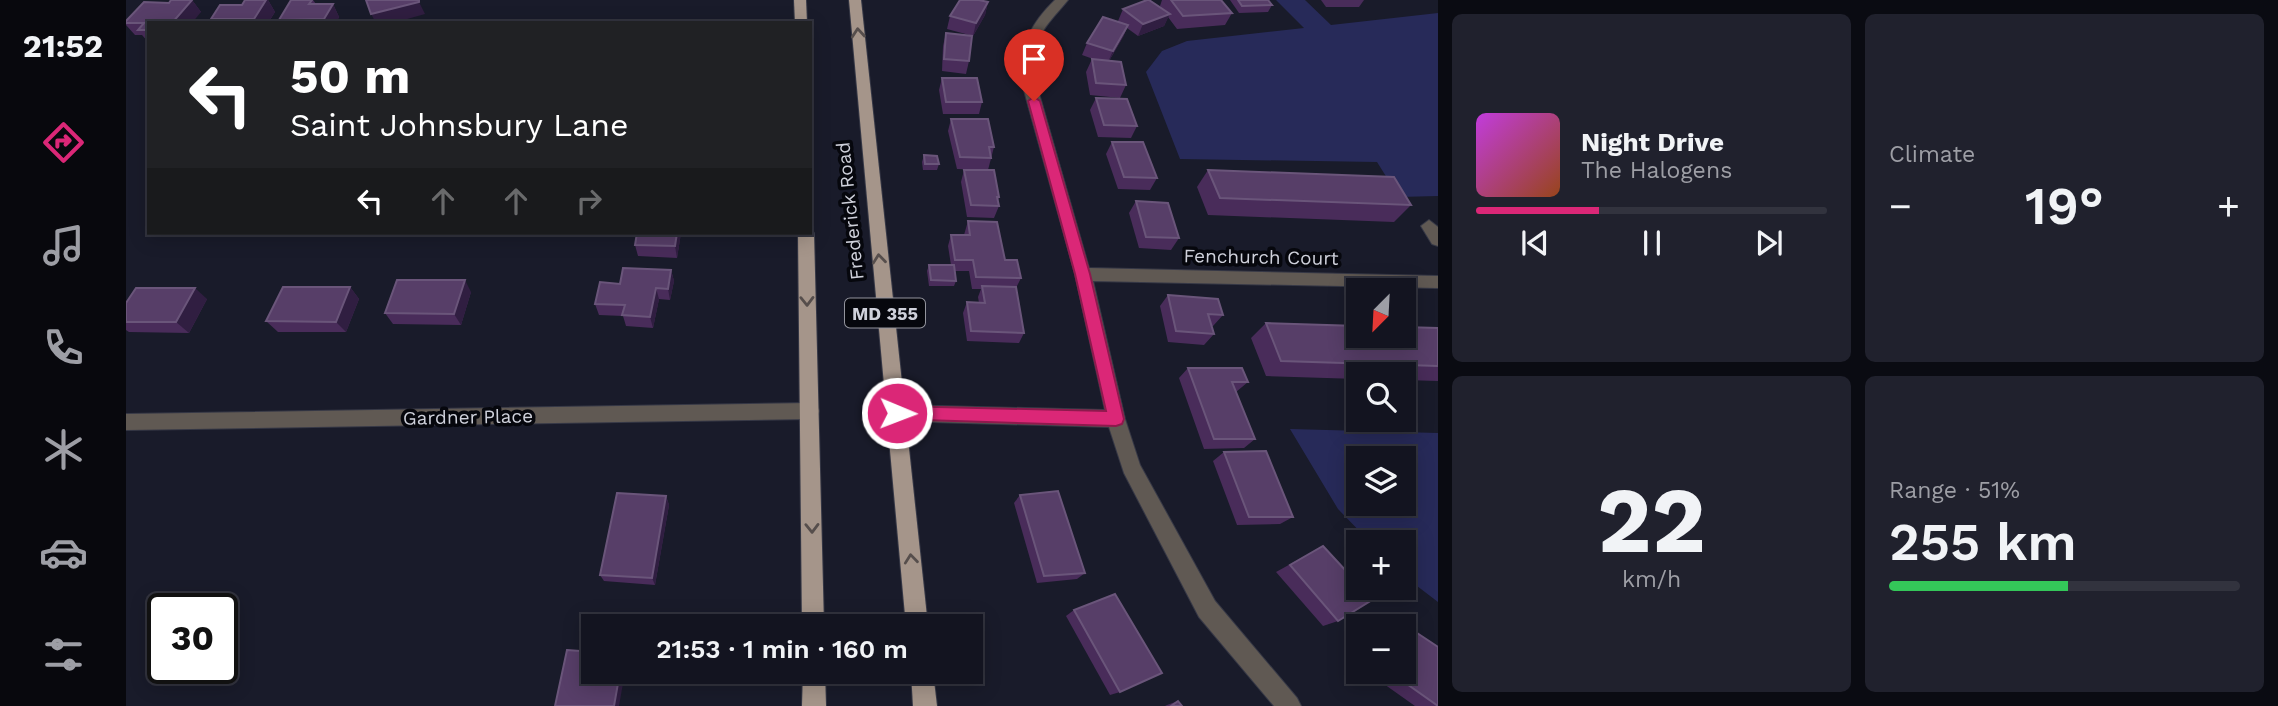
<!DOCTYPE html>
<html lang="en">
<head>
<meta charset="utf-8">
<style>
  :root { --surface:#131420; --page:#20212d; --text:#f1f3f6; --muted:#9d9ea5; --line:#32333e; --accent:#db2777 }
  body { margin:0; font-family:"Work Sans",sans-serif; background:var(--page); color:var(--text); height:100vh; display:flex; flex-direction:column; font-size:26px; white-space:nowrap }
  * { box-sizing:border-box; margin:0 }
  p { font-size:23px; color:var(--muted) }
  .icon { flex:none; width:38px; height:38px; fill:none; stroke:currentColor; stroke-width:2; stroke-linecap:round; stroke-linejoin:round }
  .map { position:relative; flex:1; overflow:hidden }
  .drawer { display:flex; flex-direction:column; gap:14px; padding:14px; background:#0a0b12; width:840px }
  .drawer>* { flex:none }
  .guide { position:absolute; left:21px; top:21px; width:665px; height:214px; border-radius:0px; box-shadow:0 4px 18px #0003,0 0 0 2px var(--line); background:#202124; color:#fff; overflow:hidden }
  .needle { width:46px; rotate:204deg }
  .buttons { position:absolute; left:1220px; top:278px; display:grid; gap:14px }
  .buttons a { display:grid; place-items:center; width:70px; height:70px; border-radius:0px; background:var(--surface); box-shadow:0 4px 18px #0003,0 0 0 2px var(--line); font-size:35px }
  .speed { position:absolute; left:21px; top:593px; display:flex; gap:14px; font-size:35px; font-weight:700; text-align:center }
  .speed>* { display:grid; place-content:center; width:91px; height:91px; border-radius:50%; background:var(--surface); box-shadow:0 4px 18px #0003,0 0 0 2px var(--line); line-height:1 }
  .speed .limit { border:4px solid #111; border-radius:10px; background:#fff; color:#111 }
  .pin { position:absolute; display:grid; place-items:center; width:60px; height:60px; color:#fff; margin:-72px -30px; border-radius:50% 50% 50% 0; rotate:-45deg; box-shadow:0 0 7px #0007 }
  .pin .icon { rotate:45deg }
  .me { position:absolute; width:77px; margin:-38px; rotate:91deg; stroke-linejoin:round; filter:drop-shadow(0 0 5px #0008) }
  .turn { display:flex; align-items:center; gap:24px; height:147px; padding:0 28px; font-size:32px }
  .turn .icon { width:91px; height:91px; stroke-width:2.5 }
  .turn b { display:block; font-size:49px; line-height:60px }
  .lanes { display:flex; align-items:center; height:66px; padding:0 28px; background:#0003; justify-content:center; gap:35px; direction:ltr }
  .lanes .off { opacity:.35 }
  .big { font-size:52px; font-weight:600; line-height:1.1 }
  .drawer .tile { flex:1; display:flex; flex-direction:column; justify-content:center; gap:10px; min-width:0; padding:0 24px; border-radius:10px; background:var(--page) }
  .drawer .dial { align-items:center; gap:0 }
  .dial b { font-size:91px; line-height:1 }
  .song { display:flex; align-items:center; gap:21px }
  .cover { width:84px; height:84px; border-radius:10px; background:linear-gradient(135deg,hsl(290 70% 55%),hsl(20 70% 35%)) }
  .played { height:7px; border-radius:4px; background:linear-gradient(90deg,var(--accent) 35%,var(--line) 35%) }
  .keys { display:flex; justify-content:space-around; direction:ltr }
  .heat { display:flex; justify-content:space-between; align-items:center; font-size:38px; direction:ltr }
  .charge { height:10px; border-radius:5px; background:linear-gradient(90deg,#34c759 51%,var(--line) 0) }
  .drawer .tiles { flex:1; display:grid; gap:14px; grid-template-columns:repeat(2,1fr) }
  .trip { position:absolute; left:455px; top:614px; width:402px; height:70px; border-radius:0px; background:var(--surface); box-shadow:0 4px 18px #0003,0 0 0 2px var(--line); font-weight:600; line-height:70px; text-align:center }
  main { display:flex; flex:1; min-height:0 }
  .tabs { display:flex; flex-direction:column; width:126px; justify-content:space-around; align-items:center; background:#08080d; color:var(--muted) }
  .tabs .icon { width:49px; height:49px }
  .tabs .active { color:var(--accent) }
  .tabs b { font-size:32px; color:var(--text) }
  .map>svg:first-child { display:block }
  .green { fill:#272a59; fill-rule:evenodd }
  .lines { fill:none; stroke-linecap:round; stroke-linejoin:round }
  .minor-casing { stroke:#363846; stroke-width:2 }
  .major-casing { stroke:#363846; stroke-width:2 }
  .minor { fill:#605953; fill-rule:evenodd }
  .major { fill:#a5958a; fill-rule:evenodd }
  .wall { fill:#492c5a }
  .shaded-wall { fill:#301e41 }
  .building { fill:#573e68; stroke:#6a557a; stroke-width:2 }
  .oneway { stroke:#564e4c }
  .route { fill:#db2777; stroke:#8e194d; stroke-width:2 }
  .labels { text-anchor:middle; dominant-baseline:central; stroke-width:7; stroke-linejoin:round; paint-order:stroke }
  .shield { fill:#06070d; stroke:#93949d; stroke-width:2 }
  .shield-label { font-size:18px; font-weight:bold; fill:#cfd1db }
  .street-label { font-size:19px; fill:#cfd1db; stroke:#06070d }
</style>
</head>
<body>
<main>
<nav class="tabs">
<b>21:52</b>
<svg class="icon active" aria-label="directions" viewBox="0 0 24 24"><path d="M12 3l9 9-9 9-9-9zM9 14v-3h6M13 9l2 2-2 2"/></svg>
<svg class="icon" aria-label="music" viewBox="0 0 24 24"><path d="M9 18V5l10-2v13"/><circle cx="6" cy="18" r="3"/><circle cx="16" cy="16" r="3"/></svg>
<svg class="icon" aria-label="phone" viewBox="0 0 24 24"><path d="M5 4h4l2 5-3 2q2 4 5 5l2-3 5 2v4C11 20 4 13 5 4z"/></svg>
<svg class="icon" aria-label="climate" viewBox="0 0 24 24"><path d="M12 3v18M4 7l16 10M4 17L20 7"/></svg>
<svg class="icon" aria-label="car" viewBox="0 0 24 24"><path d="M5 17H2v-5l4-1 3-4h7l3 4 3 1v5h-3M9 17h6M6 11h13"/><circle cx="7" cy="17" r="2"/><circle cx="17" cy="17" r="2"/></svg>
<svg class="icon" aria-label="filters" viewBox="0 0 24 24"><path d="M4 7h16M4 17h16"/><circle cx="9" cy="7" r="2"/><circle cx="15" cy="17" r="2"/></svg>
</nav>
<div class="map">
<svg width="1312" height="706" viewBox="0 0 1312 706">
  <rect width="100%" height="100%" fill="#191b2a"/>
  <g class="green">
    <polygon points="1150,0 1179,0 1205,25 1312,13 1312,196 1273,197 1251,162 1054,159 1020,72 1036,51 1061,41 1178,28"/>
    <path d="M1164,429L1312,433V602L1278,576V542H1244L1212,509ZM1232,458H1278V504H1232Z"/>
  </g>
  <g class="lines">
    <defs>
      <g id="minor">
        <path d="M929,0H942C916,31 909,33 908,76L963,268L1312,276V288L967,281L999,419L1014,465L1089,601L1171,698L1175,706H1148L1073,617L998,473L983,427L771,421L764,419L762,413L764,407L771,405L979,410L949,274L894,76C896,43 905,23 929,0Z"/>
        <polygon points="1303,220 1312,227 1312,246 1306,244 1295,226"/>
        <polygon points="684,403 691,405 693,411 691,417 684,419 0,430 0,414"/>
      </g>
      <g id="major">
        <polygon points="668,0 680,0 681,23 669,23"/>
        <polygon points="723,0 735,0 802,626 780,626"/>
        <polygon points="684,228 688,233 698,626 676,626 672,233 684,233"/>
        <polygon points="677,672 699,672 700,706 676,706"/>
        <polygon points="785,672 807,672 811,706 787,706"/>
      </g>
    </defs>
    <use href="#minor" class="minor-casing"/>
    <use href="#major" class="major-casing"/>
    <use href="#minor" class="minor"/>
    <use href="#major" class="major"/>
  </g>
  <g class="wall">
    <polygon points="66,0 75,12 23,23 23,43 16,35 9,35 0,25 0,21 43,3"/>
    <polygon points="119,0 142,0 149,12 142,23 88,23 85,19 116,5"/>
    <polygon points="165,0 187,0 190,4 207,4 213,17 210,23 155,23 153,20"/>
    <polygon points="1036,0 1095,0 1106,13 1099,25 1051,29 1042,17 1038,26 1012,36 1001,28 997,37 983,61 1000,85 994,98 964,95 960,72 966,59 970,60 956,55 961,43 992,21 997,9 1035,8 1034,6"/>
    <polygon points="1104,0 1142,0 1146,5 1142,12 1113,13"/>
    <polygon points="1195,0 1238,0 1233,7 1200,7"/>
    <polygon points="862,2 859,15 847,36 821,29 824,16"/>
    <polygon points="820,33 843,61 840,74 816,71 817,46"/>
    <polygon points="816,78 856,102 853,114 817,114 813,90"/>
    <polygon points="970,98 1011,126 1005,138 972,137 964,110"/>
    <polygon points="825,119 868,147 862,170 831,169 822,131"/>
    <polygon points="986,142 1031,178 1024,190 992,189 980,154"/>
    <polygon points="798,155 813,164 811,170 797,170 796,162"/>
    <polygon points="838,170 873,197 872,202 873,206 868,218 841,217 835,182"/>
    <polygon points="1082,170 1285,205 1268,222 1082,215 1071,187"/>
    <polygon points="1010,201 1053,238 1045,250 1013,248 1003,213"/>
    <polygon points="842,221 879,260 895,278 890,288 898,333 893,343 841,341 837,313 841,302 853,303 852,297 855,289 846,289 843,271 828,271 830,281 828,286 803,286 801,271 803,265 825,265 822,246 825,235 838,235"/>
    <polygon points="511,233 555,233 551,258 512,256 509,245"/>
    <polygon points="545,270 548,281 544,300 533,299 527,328 500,326 497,316 473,315 469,304 494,284"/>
    <polygon points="224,287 233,299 220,332 152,332 140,321"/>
    <polygon points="345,292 335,325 267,324 259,313"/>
    <polygon points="1042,295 1097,315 1087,326 1085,326 1088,334 1078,345 1042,342 1034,306"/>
    <polygon points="81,299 63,333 3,332 0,330 0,303"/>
    <polygon points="1140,323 1312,328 1312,381 1278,380 1278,374 1232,374 1232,379 1140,376 1125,338"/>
    <polygon points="1062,368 1122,382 1110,392 1129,439 1118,448 1078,449 1053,378"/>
    <polygon points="1098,452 1167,517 1154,524 1111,525 1087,461"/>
    <polygon points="894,495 959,573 951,579 911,583 888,503"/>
    <polygon points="540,496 543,505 529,585 478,581 474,575"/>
    <polygon points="1197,546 1212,621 1197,626 1150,572"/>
    <polygon points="948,610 994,692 984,695 940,616"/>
    <polygon points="1276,623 1312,706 1289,706 1241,672 1278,672 1278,626 1266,626"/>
    <polygon points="1052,701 1056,706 1039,706 1041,705"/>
  </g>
  <g class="shaded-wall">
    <polygon points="66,0 75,12 66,23 46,23"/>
    <polygon points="140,0 142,0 149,12 142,23 130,23 128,19"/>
    <polygon points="293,2 299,14 267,23 250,23 245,14"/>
    <polygon points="862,2 859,15 847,36 850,23"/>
    <polygon points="207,4 213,17 210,23 200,23 198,19"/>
    <polygon points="1044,14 1038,26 1012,36 1017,24"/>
    <polygon points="1002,25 997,37 981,64 987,51"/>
    <polygon points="551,233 555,233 551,258 549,246"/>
    <polygon points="545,270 548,281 544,300 542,289"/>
    <polygon points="339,280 345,292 335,325 328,314"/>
    <polygon points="224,287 233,299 220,332 210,322"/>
    <polygon points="69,288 81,299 63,333 50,322"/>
    <polygon points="530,288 533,299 527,328 524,317"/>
    <polygon points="540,496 543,505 529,585 526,578"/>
    <polygon points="494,672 499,672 493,706 488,706"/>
  </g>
  <g class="building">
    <polygon points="45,0 66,0 46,23 23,23 23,30 12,30 18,23 0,23 0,21 18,2 43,3"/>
    <polygon points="119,0 140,0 128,19 85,19 94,5 116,5"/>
    <polygon points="165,0 186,0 183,4 207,4 198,19 153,20"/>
    <polygon points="240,0 293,0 293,2 245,14"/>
    <polygon points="834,0 853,0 862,2 850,23 824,16"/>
    <polygon points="1021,0 1023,0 1044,14 1017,24 997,9"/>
    <polygon points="1045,0 1095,0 1106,13 1057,16"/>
    <polygon points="1112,0 1142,0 1146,5 1116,6"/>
    <polygon points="977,17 1002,25 987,51 961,43"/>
    <polygon points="820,33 846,36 843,61 818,59"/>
    <polygon points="966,59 995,62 1000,85 970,83"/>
    <polygon points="816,78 851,78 856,102 820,102"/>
    <polygon points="970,98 1001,99 1011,126 978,125"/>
    <polygon points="825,119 862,119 868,147 863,147 865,158 834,157"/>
    <polygon points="986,142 1017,142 1031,178 998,177"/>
    <polygon points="798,155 811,156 813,164 799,164"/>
    <polygon points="838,170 868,170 873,197 871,197 873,206 845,205"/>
    <polygon points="1082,170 1268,177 1285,205 1094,198"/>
    <polygon points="1010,201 1042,203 1053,238 1020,237"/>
    <polygon points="842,221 871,222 879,260 891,260 895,278 850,277 847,260 829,260 825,235 844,235"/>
    <polygon points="511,233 551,233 549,246 509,245"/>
    <polygon points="803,265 828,265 830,281 805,280"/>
    <polygon points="497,268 545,270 542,289 530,288 524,317 496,315 499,305 469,304 474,282 494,284"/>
    <polygon points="271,280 339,280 328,314 259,313"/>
    <polygon points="856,286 890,287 898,333 845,331 841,302 859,303"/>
    <polygon points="157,287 224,287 210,322 140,321"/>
    <polygon points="10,288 69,288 50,322 0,322 0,303"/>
    <polygon points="1042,295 1092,299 1097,315 1082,314 1088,334 1050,331"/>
    <polygon points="1140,323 1232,326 1232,336 1278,336 1278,327 1312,328 1312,366 1155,361"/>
    <polygon points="1062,368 1116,368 1122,382 1106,382 1129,439 1088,439"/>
    <polygon points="1140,451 1167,517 1123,517 1098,452"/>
    <polygon points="932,491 959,573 918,576 894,495"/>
    <polygon points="491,493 540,496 526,578 474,575"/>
    <polygon points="1197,546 1232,584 1232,588 1235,588 1246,600 1212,621 1164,565"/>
    <polygon points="989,594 1036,673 994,692 948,610"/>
    <polygon points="1276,623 1312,647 1312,706 1264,672 1278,672 1278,626 1275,626"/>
    <polygon points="441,650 467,652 467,672 494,672 488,706 429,706"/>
    <polygon points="1052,701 1056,706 1045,706"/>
  </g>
  <defs><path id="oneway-chevron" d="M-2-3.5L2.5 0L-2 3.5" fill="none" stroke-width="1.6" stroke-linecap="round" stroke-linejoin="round" transform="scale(1.75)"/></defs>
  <g class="oneway">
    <use href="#oneway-chevron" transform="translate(732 33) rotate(-95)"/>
    <use href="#oneway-chevron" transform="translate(753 259) rotate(-96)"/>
    <use href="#oneway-chevron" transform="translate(681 301) rotate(89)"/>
    <use href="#oneway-chevron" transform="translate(686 528) rotate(89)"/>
    <use href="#oneway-chevron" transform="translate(785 559) rotate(-96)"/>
  </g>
  <polygon class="route" points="908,97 914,101 964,274 998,419 996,424 990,426 765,419 762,413 765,408 771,406 980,411 949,274 902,101"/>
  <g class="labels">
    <rect class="shield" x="719" y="298.5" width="80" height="29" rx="5"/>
    <g class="shield-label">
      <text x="759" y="313">MD 355</text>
    </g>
    <g class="street-label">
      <text transform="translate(724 211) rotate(-96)">Frederick Road</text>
      <text transform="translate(1135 257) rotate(1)">Fenchurch Court</text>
      <text transform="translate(342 417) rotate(-1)">Gardner Place</text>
    </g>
  </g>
</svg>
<div class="buttons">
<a><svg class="needle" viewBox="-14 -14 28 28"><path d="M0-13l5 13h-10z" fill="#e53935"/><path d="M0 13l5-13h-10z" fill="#9d9ea5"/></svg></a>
<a><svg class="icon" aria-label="search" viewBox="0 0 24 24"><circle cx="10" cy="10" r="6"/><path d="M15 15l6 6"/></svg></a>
<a><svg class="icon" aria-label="layers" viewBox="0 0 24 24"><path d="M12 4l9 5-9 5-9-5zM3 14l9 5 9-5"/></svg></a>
<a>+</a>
<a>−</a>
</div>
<div class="speed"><div class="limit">30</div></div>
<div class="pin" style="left:908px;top:101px;background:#d93025"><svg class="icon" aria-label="arrive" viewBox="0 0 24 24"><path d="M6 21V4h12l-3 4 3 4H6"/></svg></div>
<svg class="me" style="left:771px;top:413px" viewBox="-20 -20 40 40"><circle r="17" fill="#db2777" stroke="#fff" stroke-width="3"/><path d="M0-11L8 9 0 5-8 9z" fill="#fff"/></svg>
<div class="trip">21:53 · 1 min · 160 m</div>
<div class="guide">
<div class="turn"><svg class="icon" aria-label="left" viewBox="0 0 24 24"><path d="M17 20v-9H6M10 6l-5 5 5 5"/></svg><div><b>50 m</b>Saint Johnsbury Lane</div></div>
<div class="lanes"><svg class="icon" aria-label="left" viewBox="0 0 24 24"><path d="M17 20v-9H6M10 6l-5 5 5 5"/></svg><svg class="icon off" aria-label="ahead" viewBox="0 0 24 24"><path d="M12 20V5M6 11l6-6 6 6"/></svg><svg class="icon off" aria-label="ahead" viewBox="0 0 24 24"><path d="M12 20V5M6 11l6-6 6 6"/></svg><svg class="icon off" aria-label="right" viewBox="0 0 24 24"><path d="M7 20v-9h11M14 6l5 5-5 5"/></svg></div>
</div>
</div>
<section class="drawer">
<div class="tiles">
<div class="tile">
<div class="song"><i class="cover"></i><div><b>Night Drive</b><p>The Halogens</p></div></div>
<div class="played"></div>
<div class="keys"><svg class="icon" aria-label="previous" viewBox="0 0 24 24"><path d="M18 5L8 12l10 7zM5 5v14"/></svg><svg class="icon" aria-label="pause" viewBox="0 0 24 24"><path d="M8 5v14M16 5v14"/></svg><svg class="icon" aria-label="next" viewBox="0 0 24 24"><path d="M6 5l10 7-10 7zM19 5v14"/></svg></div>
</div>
<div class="tile"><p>Climate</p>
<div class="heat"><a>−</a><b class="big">19°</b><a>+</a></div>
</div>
<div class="tile dial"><b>22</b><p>km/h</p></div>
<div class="tile"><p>Range · 51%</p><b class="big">255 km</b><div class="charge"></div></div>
</div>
</section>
</main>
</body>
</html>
